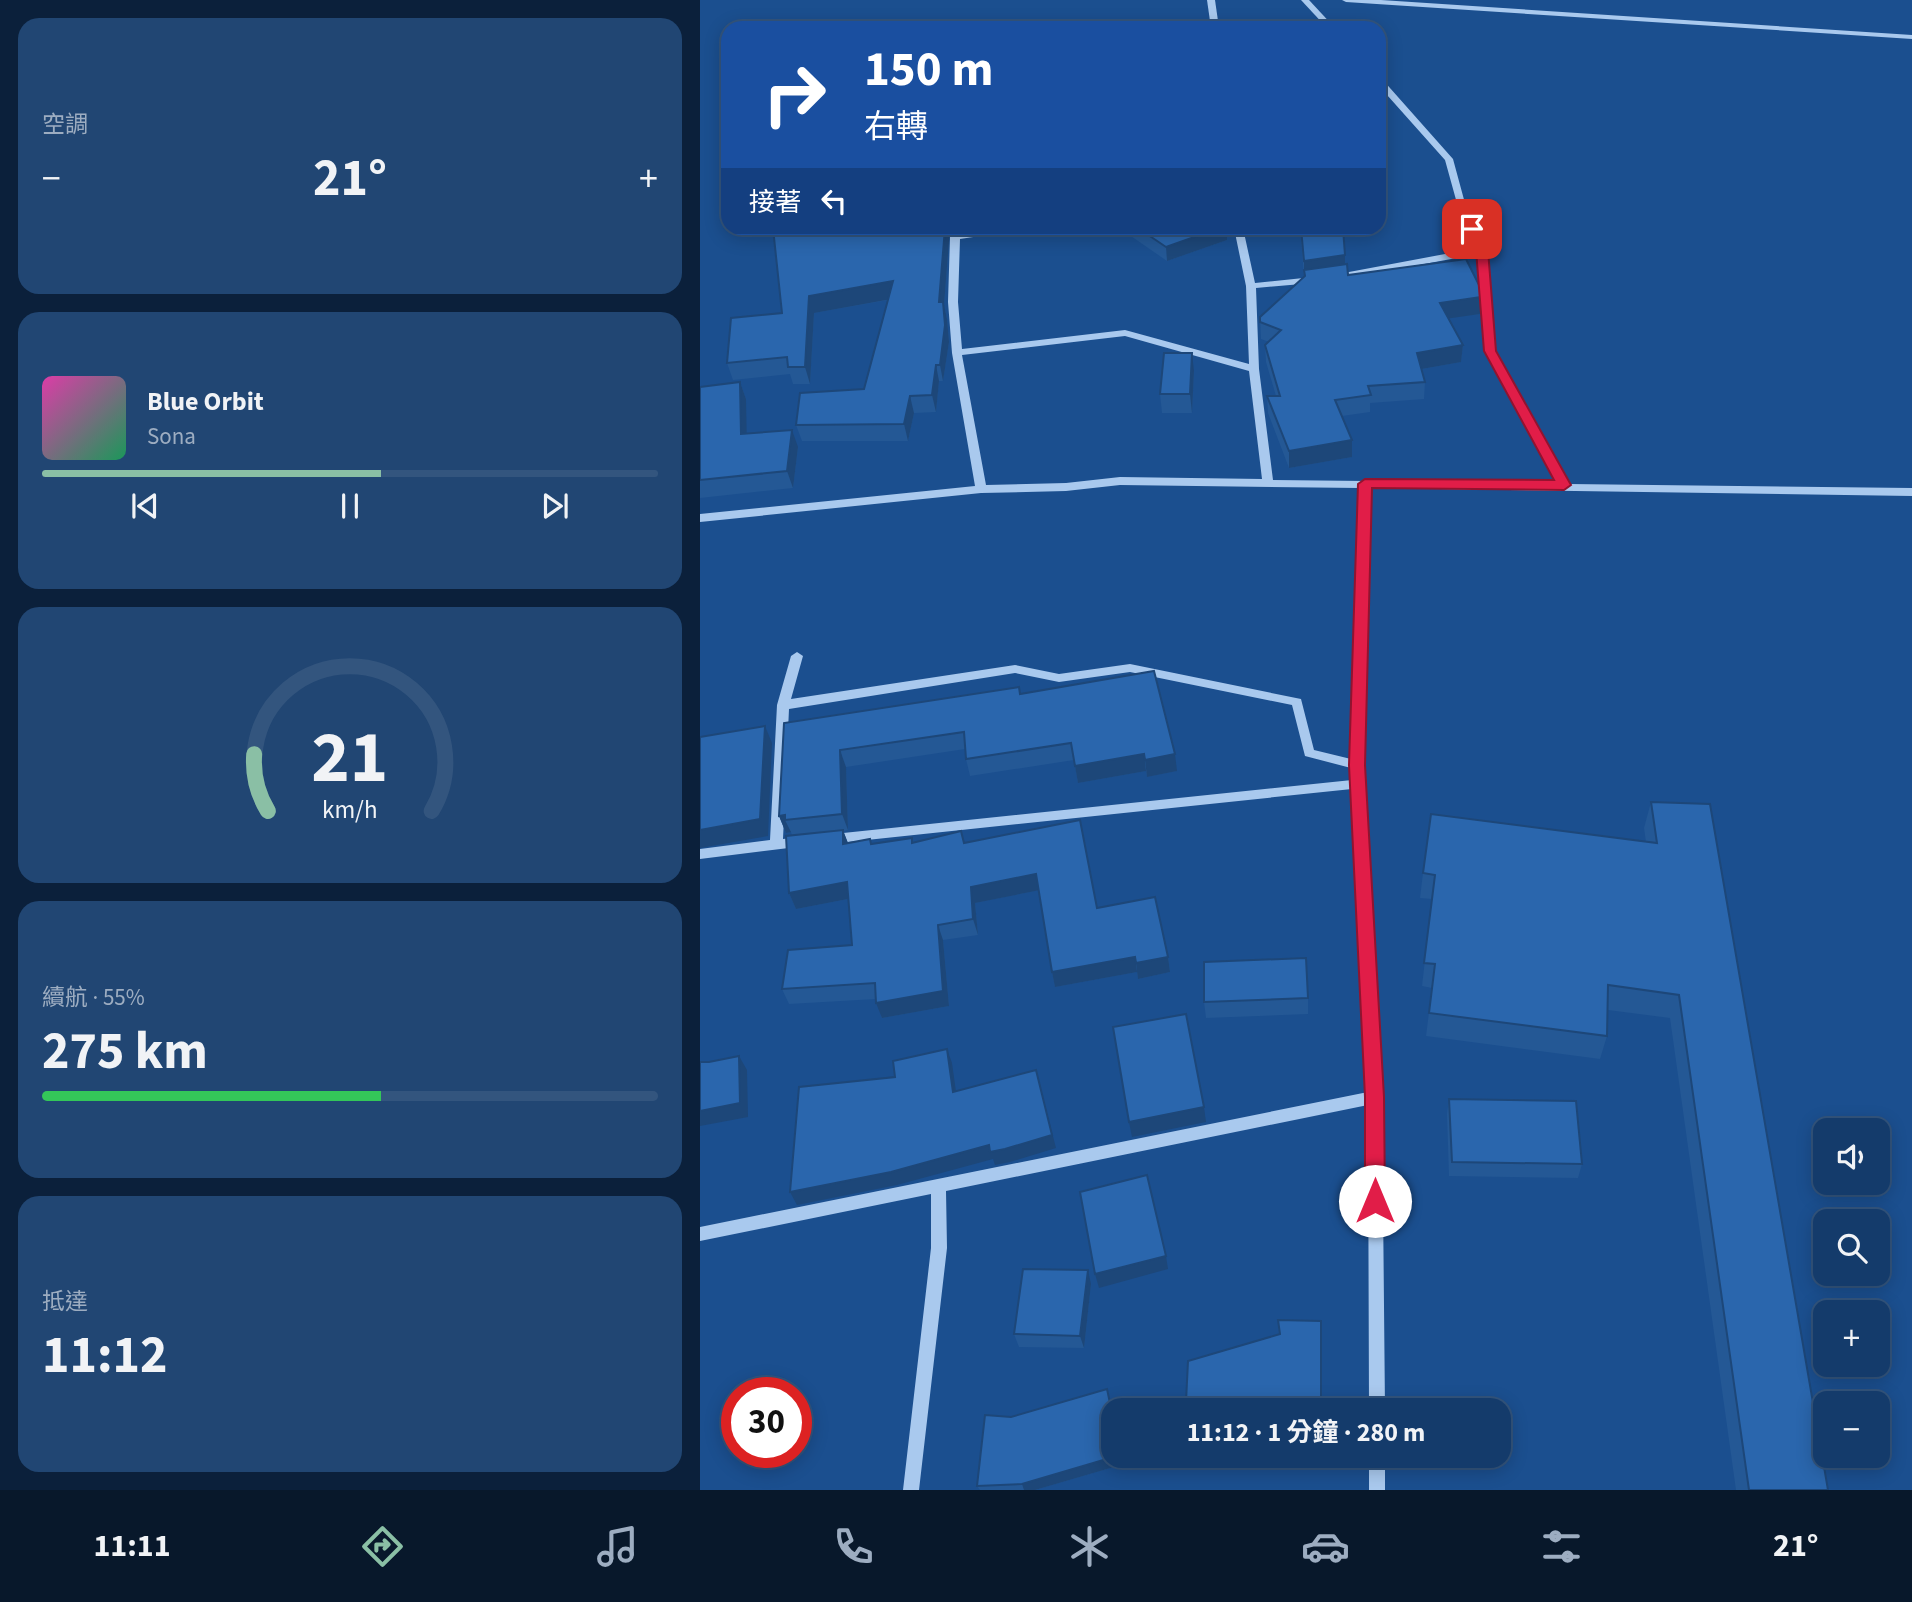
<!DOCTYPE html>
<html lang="zh-TW">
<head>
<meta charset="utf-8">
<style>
  :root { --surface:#143b6b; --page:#214673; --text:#f1f3f6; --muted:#9dadc1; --line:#33557e; --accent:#8abfa5 }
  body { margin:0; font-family:"Source Sans 3","Noto Sans TC",sans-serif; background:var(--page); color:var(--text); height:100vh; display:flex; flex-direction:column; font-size:26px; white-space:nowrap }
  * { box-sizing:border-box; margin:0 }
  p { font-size:23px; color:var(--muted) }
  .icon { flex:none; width:38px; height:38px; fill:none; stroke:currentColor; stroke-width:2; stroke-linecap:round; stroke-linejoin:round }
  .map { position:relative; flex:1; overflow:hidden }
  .panel { display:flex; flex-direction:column; gap:18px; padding:18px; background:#0b203b; width:700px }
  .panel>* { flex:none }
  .guide { position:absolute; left:21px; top:21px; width:665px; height:214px; border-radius:21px; box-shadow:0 4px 18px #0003,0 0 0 2px var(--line); background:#1a4fa0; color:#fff; overflow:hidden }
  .buttons { position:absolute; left:1113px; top:1118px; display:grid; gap:14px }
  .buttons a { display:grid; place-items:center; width:77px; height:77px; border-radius:14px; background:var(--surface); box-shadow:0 4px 18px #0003,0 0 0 2px var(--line); font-size:35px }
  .speed { position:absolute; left:21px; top:1377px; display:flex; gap:14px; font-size:35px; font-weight:700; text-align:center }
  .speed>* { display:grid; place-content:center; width:91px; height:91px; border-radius:50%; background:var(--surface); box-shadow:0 4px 18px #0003,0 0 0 2px var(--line); line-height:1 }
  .speed .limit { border:10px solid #d22; background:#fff; color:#111 }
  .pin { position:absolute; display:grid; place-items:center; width:60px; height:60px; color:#fff; margin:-30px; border-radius:14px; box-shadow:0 4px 10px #0006 }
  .me { position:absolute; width:77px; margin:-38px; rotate:0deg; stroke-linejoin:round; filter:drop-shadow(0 0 5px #0008) }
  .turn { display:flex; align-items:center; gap:24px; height:147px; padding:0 28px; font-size:32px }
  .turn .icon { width:91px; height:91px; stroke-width:2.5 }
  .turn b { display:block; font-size:49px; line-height:60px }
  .then { display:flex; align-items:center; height:66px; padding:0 28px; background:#0003; gap:14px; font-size:26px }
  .big { font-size:52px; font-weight:700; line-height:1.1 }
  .panel .card { flex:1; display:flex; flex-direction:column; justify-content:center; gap:10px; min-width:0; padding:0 24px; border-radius:21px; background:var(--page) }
  .panel .dial { align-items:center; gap:0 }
  .dial svg { height:182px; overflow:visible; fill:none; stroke:var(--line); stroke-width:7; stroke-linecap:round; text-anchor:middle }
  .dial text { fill:var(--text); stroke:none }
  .song { display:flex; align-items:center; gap:21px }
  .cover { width:84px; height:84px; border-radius:10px; background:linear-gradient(135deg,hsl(320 70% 55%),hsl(150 70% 35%)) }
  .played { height:7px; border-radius:4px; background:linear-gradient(90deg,var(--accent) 55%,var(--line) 55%) }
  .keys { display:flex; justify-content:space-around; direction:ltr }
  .heat { display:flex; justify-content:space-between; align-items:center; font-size:38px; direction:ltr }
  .charge { height:10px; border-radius:5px; background:linear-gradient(90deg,#34c759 55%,var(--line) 0) }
  .trip { position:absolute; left:401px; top:1398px; width:410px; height:70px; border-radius:21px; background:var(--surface); box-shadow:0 4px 18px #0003,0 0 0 2px var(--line); font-weight:700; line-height:70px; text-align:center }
  .tabs { display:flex; height:112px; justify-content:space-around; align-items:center; background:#08182b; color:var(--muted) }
  .tabs .icon { width:49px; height:49px }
  .tabs .current { color:var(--accent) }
  .tabs b { font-size:32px; color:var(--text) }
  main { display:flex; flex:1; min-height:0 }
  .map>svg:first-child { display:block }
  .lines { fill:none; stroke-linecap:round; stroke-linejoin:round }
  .minor { fill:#a9c9ee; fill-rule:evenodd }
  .wall { fill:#245895 }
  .shaded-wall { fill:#1d4779 }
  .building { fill:#2a66ad; stroke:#1d4779; stroke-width:2 }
  .route { fill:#e11d48; stroke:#92132f; stroke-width:2 }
</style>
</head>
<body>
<main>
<section class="panel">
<div class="card"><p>空調</p>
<div class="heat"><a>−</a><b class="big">21°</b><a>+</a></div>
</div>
<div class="card">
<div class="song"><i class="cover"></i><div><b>Blue Orbit</b><p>Sona</p></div></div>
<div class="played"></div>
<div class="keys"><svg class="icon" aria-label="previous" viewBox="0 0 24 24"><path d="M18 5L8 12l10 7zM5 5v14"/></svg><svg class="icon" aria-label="pause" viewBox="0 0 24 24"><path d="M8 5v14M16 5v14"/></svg><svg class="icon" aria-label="next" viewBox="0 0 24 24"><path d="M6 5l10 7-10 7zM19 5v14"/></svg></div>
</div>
<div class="card dial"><svg viewBox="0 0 100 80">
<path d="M14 69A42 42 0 1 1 86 69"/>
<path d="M14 69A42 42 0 0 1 8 44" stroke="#8abfa5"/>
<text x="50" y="56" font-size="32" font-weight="700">21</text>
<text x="50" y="72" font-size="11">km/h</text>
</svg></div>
<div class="card"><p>續航 · 55%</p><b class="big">275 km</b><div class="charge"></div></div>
<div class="card"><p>抵達</p><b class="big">11:12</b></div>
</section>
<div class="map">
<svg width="1212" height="1490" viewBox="0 0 1212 1490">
  <rect width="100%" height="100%" fill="#1b4f8f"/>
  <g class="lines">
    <g class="minor">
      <polygon points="507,0 515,0 519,28 511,28"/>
      <polygon points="601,0 609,0 635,28 627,28"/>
      <polygon points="642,0 681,0 1212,35 1212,39 646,2"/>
      <path d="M679,79H682L753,159L766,207L787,250L795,351L869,484L1212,488V496L670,488L663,765L682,1097L685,1410H669L668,1105L246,1191L247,1248L219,1490H203L231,1248V1194L0,1241V1227L668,1092L652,789L129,844L124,843L123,839L124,835L652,780L651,768L605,756L592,705L430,672L359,682L315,673L89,709L83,839L100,837L105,838L106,842L105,846L0,859V849L70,840L77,705L91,656L97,652L103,656L91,699L315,665L359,674L430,664L601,699L614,750L651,759L660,488L420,485L366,491L281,493L0,522V514L275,486L252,353L248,302L250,237L255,234L299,228H318L313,231L260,239L258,302L262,349L425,330L549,364L546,286L534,228H543L555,283L613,277L618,280L613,283L556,288L559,369L573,480L858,483L785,351L778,254L649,278L644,275L649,272L777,248L758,207L745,160L679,86ZM425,336L549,371L562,479L420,477L366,483L286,485L262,355Z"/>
      <rect x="669" y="1456" width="16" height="34"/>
    </g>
  </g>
  <g class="wall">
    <polygon points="73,228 250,228 244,305 247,319 249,342 243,381 239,381 236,412 214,413 208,441 102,441 96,425 164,389 188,300 114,313 110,384 93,384 90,374 33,380 27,363 82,313"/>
    <polygon points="427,228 527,228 527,240 467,261 428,234"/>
    <polygon points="600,228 643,228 645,264 648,275 780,314 748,318 763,345 761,362 722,369 725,382 724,399 670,403 670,412 642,416 652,440 652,457 589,468 568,413 567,396 576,396 566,362 565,345 569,342 561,339 560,317 604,276"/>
    <polygon points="494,371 492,413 462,413 460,394"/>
    <polygon points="40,382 46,399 46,434 98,447 93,488 0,498 0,387"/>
    <polygon points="321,694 477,771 447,777 446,771 378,783 374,760 270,776 266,759 265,749 146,767 148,830 143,831 148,843 170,839 172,844 212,838 213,843 264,843 397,908 468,957 470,972 438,979 437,972 355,987 352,972 339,890 275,903 278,935 243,940 249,1006 182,1018 176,999 89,1004 82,989 152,945 148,899 96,909 89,893 92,835 91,832 86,833 79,816 84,723"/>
    <polygon points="951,802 1128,1490 1036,1490 970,1018 908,1010 907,1036 900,1059 726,1036 732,988 722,986 732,899 720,898 723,873 946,842 944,828"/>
    <polygon points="608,998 608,1014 506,1018 504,1002"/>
    <polygon points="749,1099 882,1164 878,1178 749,1176 747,1114"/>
    <polygon points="391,1284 384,1348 319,1347 314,1334"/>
    <polygon points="578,1320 621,1321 621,1410 488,1410 486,1402 579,1334"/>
    <polygon points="410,1398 413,1412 413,1456 424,1464 335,1490 280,1490 277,1486 311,1417"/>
  </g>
  <g class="shaded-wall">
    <polygon points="245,228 250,228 244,305 247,319 249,342 243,381 240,365 239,302"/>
    <polygon points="520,228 527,228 527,240 467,261 466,247"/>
    <polygon points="645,255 645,270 604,276 604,261"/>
    <polygon points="193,281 197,298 114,313 110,384 105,367 109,296"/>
    <polygon points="781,297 780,314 738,320 740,303"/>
    <polygon points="763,345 761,362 716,370 717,353"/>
    <polygon points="492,353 494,371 492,413 490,394"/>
    <polygon points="236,365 239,381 236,412 232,395"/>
    <polygon points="40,382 46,399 47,451 41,434"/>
    <polygon points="210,396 214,413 208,441 204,424"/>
    <polygon points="92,430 98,447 93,488 87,471"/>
    <polygon points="652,440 652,457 589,468 589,451"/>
    <polygon points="65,726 72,743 68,836 0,848 0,830"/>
    <polygon points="140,750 146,767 148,830 142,814"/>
    <polygon points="444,754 446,771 378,783 375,766"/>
    <polygon points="475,754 477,771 447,777 445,760"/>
    <polygon points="85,815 85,820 91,832 86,833 79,816"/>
    <polygon points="143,830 149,846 143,844"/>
    <polygon points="336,874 340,890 275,903 278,935 273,919 271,887"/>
    <polygon points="147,882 153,898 96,909 89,893"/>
    <polygon points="238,925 243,940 249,1006 182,1018 176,1003"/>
    <polygon points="435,957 437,972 355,987 352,972"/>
    <polygon points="468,957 470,972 438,979 436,963"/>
    <polygon points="247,1049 252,1063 258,1106 253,1092"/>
    <polygon points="39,1056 47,1070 48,1117 0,1126 0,1111"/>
    <polygon points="336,1070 356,1148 310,1162 295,1165 293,1159 197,1185 97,1205 90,1192"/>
    <polygon points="504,1107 506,1122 432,1137 429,1122"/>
    <polygon points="466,1256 468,1269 399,1288 395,1274"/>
    <polygon points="388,1270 391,1284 384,1348 380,1336"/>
    <polygon points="417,1456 422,1456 424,1464 335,1490 324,1490 322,1484"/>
  </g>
  <g class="building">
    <polygon points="619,24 621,28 582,28"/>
    <polygon points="73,228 245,228 239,302 243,302 245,325 240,365 236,365 232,395 210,396 204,424 96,425 100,393 164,389 193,281 109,296 105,367 88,367 87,357 27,363 31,318 82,313"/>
    <polygon points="438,228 520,228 466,247"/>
    <polygon points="601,228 643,228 645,255 604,261"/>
    <polygon points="766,259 781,289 781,297 740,303 763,345 717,353 725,382 668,386 671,395 635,400 652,440 589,451 567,396 580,396 565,345 581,330 560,322 560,317 605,276 604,270 647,264 648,275"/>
    <polygon points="464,353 492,353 490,394 460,394"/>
    <polygon points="40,382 41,434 92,430 87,471 0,480 0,387"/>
    <polygon points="454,671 475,754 445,760 444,754 375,766 371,743 266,759 264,732 140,750 142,814 85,820 85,815 79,816 84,723 319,687 320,694"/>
    <polygon points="65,726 60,819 0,830 0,737"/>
    <polygon points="951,802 1010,804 1128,1490 1049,1490 979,995 908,985 907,1036 729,1013 735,964 724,963 735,875 723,873 731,814 957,843"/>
    <polygon points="380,820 397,908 455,897 468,957 436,963 435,957 352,972 336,874 271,887 273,919 238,925 243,991 176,1003 175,983 82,989 88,950 152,945 147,882 89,893 86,836 143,830 143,844 170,839 171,844 212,838 212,843 261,831 264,843"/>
    <polygon points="606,958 608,998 504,1002 504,962"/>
    <polygon points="486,1014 504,1107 429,1122 413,1027"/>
    <polygon points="247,1049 253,1092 336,1070 352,1135 305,1149 290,1152 289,1145 191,1172 90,1192 99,1087 195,1077 193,1061"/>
    <polygon points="39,1056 40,1103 0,1111 0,1062 9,1062"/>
    <polygon points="749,1099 876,1101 882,1164 752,1162"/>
    <polygon points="447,1175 466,1256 395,1274 380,1192"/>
    <polygon points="323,1269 388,1270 380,1336 314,1334"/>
    <polygon points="578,1320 621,1321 621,1403 486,1402 488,1361 580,1334"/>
    <polygon points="407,1389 413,1417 413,1456 417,1456 322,1484 277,1486 285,1415 311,1417"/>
  </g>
  <polygon class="route" points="768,226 777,226 788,250 796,351 871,485 864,490 672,488 665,765 684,1097 685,1201 682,1208 675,1211 668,1208 665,1201 665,1097 649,765 658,484 665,479 854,480 784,351 776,250"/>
</svg>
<div class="buttons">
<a><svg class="icon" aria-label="sound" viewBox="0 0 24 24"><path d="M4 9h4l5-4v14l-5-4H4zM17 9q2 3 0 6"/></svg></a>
<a><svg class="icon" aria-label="search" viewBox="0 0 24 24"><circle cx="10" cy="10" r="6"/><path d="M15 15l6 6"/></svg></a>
<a>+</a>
<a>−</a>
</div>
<div class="speed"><div class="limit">30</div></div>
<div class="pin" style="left:772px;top:229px;background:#d93025"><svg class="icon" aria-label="arrive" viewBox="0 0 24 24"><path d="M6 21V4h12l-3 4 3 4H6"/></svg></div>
<svg class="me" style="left:675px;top:1201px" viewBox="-20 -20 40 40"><circle r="19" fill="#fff"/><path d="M0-13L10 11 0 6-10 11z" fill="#e11d48"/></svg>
<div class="trip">11:12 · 1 分鐘 · 280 m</div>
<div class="guide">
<div class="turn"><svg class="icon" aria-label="right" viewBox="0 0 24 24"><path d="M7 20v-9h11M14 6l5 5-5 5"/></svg><div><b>150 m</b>右轉</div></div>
<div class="then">接著<svg class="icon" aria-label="left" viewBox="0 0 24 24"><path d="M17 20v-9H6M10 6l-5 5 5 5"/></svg></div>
</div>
</div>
</main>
<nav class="tabs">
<b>11:11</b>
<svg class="icon current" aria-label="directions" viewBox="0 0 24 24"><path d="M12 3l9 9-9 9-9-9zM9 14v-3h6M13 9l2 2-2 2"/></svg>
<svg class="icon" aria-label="music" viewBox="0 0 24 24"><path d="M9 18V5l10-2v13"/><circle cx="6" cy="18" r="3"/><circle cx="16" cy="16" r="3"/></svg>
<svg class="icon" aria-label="phone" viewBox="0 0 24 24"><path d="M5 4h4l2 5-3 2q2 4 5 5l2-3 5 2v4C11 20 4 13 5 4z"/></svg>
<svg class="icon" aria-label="climate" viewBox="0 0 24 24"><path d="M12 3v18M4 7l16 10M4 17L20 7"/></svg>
<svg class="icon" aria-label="car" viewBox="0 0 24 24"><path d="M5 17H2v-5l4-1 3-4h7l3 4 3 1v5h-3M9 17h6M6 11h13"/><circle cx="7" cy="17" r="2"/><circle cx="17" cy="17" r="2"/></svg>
<svg class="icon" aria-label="filters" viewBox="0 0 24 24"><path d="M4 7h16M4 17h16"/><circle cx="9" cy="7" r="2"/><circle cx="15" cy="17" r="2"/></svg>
<b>21°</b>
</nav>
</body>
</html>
